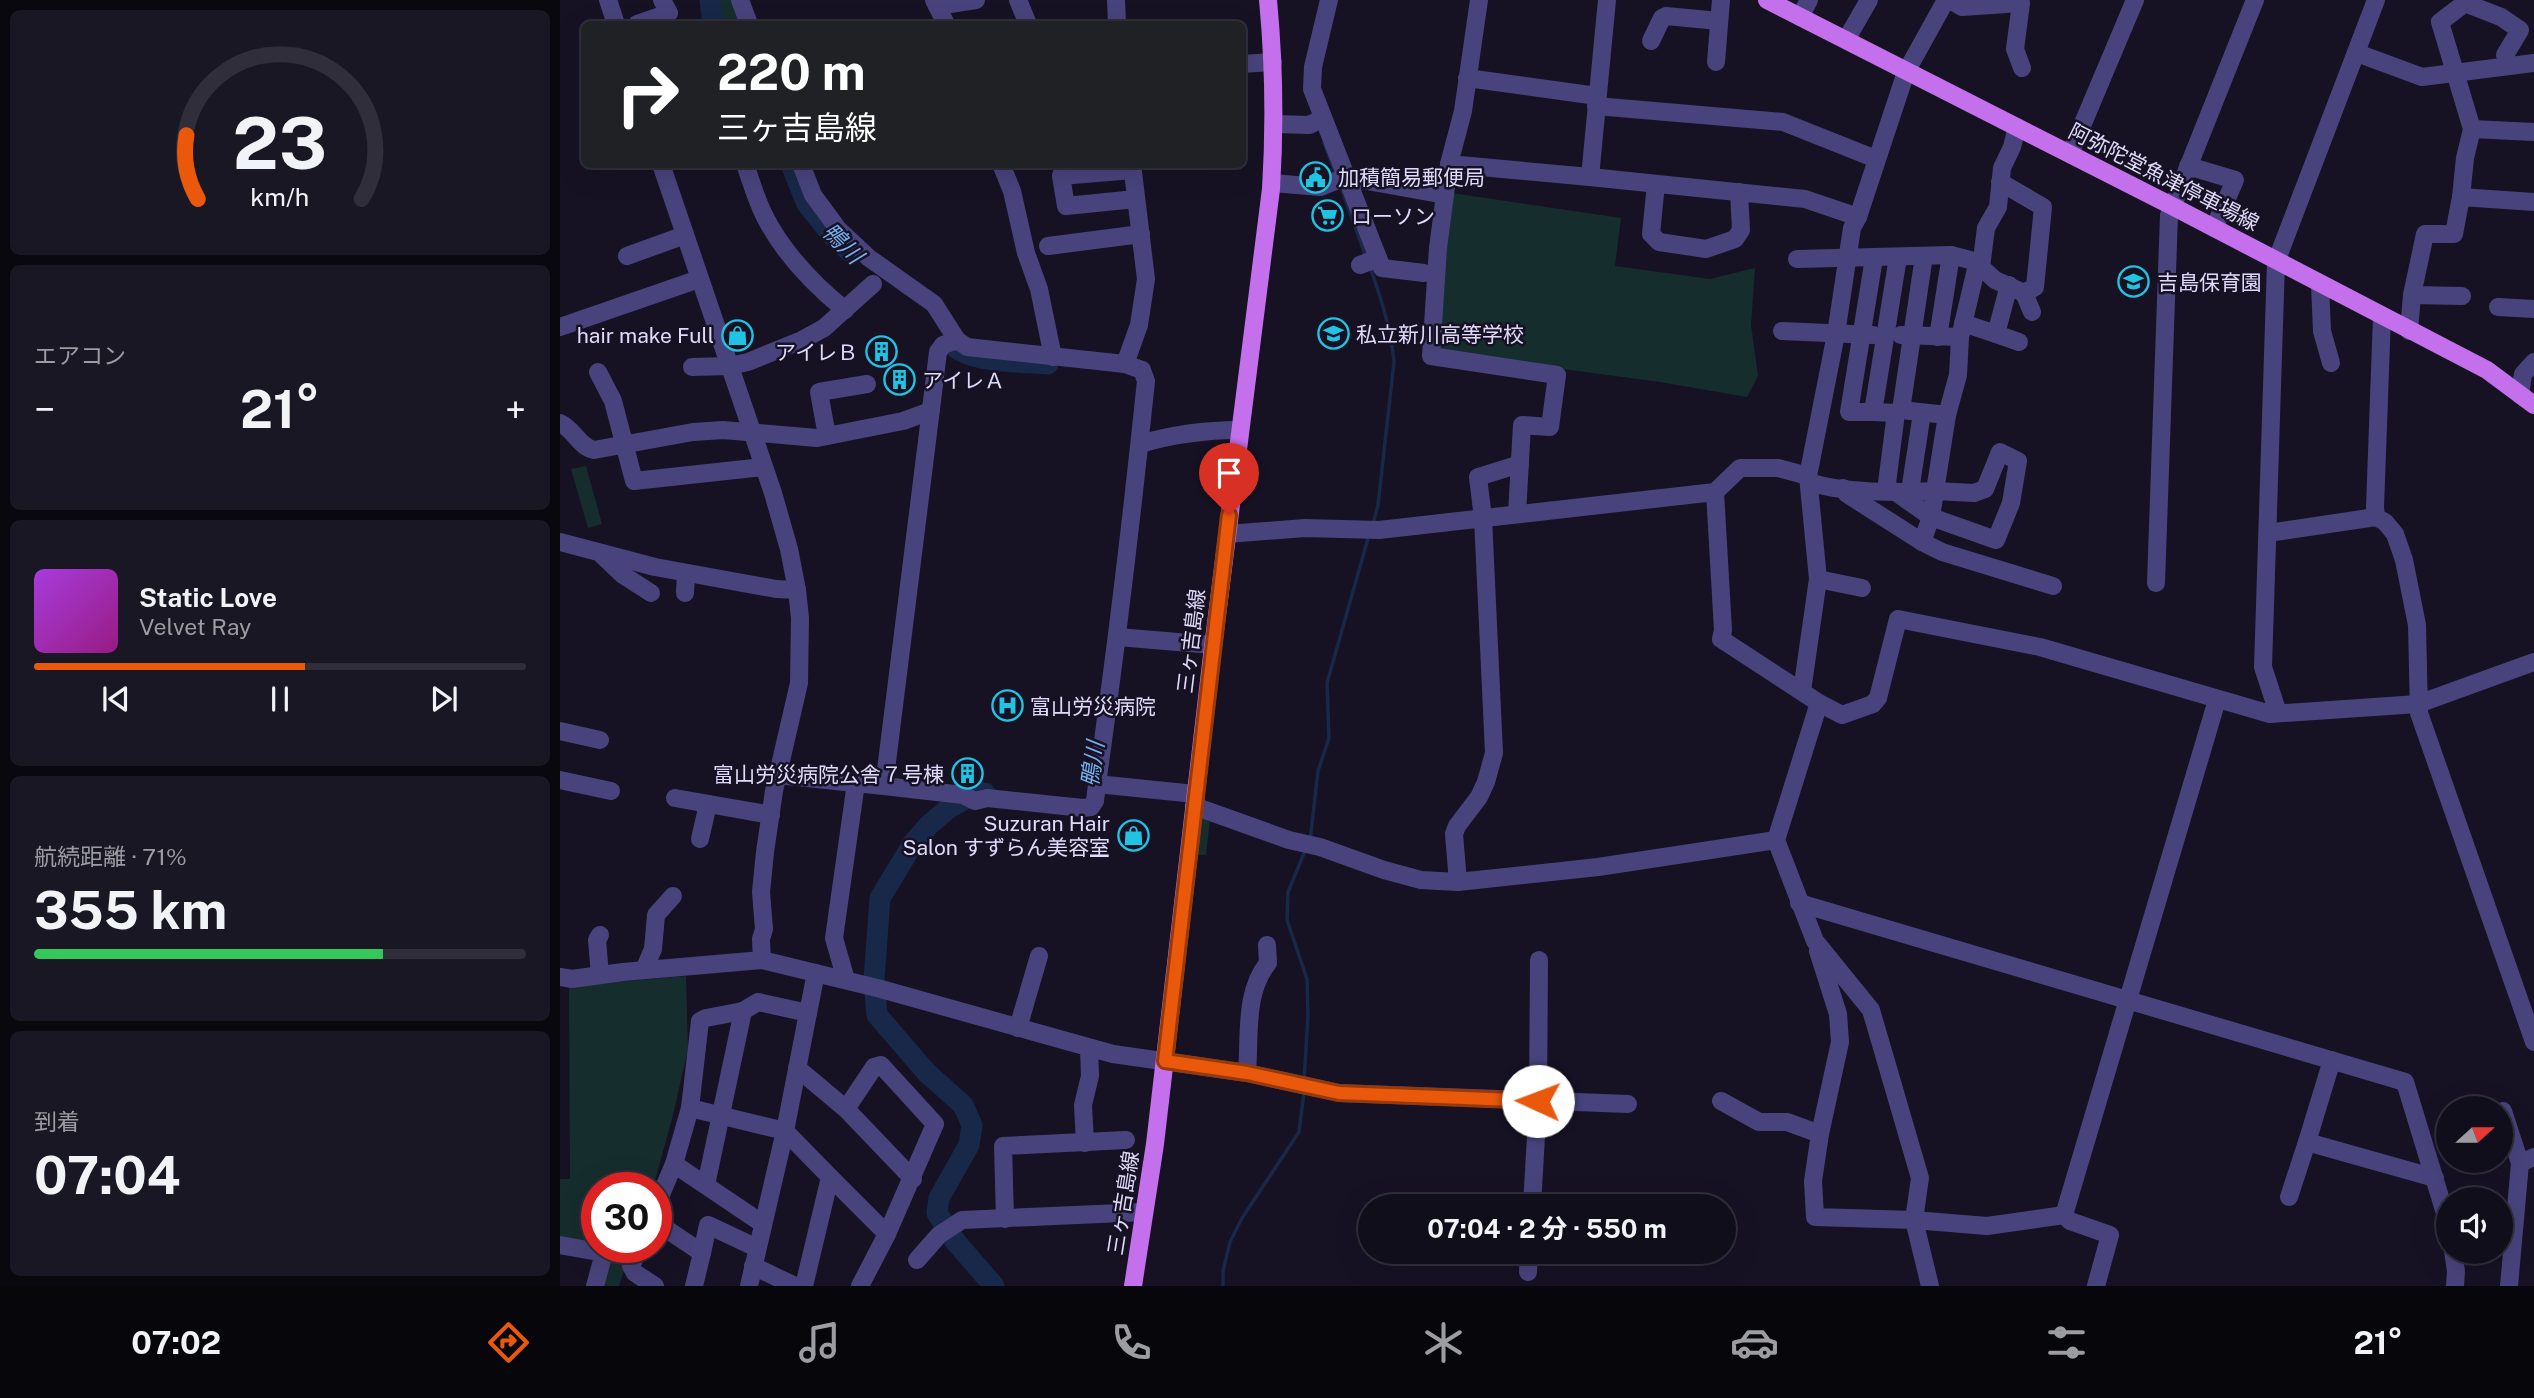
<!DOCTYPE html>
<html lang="ja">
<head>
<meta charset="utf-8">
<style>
  :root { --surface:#100e1b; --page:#191724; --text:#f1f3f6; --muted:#9c9ca3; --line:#302e3a; --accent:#ea580c }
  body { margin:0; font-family:"Public Sans","Noto Sans JP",sans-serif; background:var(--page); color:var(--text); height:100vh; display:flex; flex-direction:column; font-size:26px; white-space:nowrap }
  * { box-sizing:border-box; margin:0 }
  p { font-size:23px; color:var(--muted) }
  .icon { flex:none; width:38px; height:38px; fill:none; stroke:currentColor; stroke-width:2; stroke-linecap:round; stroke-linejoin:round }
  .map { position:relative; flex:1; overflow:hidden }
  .drawer { display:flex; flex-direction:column; gap:10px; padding:10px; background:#09080f; width:560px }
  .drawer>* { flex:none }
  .hud { position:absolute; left:21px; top:21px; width:665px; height:147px; border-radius:10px; box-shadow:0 7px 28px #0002,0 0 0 2px var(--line); background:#202124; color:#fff; overflow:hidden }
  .needle { width:46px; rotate:69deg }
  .tools { position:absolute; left:1876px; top:1096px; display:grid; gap:14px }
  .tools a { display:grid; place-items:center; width:77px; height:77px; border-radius:50%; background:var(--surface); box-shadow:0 7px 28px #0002,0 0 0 2px var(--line); font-size:35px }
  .speed { position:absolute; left:21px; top:1172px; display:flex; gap:14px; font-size:35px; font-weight:700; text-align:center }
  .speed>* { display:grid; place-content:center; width:91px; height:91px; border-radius:50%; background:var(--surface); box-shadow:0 7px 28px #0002,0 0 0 2px var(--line); line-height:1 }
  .speed .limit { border:10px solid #d22; background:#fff; color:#111 }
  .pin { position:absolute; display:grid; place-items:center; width:60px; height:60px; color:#fff; margin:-72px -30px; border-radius:50% 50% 50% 0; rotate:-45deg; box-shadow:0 0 7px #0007 }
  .pin .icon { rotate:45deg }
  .me { position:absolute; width:77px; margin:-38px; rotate:272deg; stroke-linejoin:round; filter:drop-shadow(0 0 5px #0008) }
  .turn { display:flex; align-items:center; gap:24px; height:147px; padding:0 21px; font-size:32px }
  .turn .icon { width:91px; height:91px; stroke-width:2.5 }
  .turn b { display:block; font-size:49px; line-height:60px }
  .big { font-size:52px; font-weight:700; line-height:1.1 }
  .drawer .widget { flex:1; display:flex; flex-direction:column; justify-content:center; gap:10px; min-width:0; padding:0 24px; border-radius:10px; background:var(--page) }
  .drawer .dial { align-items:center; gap:0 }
  .dial svg { height:182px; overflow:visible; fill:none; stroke:var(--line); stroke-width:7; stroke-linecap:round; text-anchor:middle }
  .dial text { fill:var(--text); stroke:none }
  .song { display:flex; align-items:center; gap:21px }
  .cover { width:84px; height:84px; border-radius:10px; background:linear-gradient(135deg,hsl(280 70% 55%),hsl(310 70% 35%)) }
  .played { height:7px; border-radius:4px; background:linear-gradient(90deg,var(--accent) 55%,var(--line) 55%) }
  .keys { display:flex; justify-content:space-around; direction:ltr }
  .heat { display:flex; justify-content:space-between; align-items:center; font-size:38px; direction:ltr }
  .charge { height:10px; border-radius:5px; background:linear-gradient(90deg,#34c759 71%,var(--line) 0) }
  .trip { position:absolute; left:798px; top:1194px; width:378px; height:70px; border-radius:35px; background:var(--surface); box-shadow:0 7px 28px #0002,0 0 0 2px var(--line); font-weight:700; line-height:70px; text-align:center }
  .menu { display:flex; height:112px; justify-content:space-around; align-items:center; background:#06060b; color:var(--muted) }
  .menu .icon { width:49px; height:49px }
  .menu .on { color:var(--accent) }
  .menu b { font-size:32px; color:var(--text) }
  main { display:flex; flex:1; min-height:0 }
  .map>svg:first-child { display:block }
  .green { fill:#162d2d }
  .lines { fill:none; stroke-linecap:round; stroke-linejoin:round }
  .stream { stroke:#172848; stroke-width:3.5 }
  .river { stroke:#172848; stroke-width:21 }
  .minor { stroke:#49437d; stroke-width:18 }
  .major { stroke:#c470ec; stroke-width:18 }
  .route-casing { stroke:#983908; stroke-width:18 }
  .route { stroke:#ea580c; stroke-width:12 }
  .labels { text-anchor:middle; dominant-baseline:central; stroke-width:5; stroke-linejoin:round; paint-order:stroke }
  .poi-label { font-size:21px; fill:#e0dafa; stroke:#161224; text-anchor:start }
  .street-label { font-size:21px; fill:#e0dafa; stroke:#161224 }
  .water-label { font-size:23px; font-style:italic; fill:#76afec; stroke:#161224 }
</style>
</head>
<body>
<main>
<section class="drawer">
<div class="widget dial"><svg viewBox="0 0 100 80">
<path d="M14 69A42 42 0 1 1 86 69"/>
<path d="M14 69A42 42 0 0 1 9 41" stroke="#ea580c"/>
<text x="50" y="56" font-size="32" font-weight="700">23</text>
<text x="50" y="72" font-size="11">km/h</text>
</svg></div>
<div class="widget"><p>エアコン</p>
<div class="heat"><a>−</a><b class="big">21°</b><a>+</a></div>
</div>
<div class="widget">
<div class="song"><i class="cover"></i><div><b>Static Love</b><p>Velvet Ray</p></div></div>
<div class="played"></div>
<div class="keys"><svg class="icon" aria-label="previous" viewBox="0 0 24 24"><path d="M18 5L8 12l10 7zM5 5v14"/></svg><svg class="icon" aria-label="pause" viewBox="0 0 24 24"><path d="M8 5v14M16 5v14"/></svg><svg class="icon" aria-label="next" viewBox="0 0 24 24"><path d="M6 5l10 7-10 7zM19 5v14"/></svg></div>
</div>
<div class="widget"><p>航続距離 · 71%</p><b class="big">355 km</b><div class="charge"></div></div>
<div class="widget"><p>到着</p><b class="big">07:04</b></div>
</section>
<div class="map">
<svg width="1974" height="1286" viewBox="0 0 1974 1286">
  <rect width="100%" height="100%" fill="#161224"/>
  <g class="green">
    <polygon points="156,0 174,0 184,24 158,24"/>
    <polygon points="892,193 1061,218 1055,266 1150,279 1195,268 1191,325 1198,376 1187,397 1100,382 875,352"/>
    <polygon points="26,466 42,524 28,528 11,469"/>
    <polygon points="643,816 650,819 646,855 637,855"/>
    <polygon points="126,976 128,1049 113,1115 93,1188 37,1188 37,1247 0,1240 0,1179 10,1179 9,986"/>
    <polygon points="38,1248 71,1248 59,1286 39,1286"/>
  </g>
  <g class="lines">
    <g class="stream">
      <polyline points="764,143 776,175"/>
      <polyline points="780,185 806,257"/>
      <path d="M810,267C821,298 831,329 834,362L818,505L813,524"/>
      <polyline points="750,841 758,771 769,738 767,683 809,535"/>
      <polyline points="744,1081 748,1015 747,979 727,920 728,892 745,851"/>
      <polyline points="663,1286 663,1271 670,1242 682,1218 739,1132 744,1092"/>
    </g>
    <g class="river">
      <polyline points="150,0 153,24"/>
      <polyline points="231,164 247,204 272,235 289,251"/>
      <path d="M392,344C406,363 464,362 488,364"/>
      <polyline points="425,793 416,793 389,808 369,825 354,842 320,898 314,980 317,1015 367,1073 403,1105 412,1125 409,1145 379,1198 377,1213 395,1241 434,1286"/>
    </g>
    <g class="minor">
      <polyline points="48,0 56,24"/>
      <polyline points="180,0 189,24"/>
      <polyline points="374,0 386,24"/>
      <polyline points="458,0 468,24"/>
      <polyline points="556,0 557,24"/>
      <polyline points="769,0 753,67 752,89 822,268 864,273"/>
      <polyline points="919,0 903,111 889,164 1030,177 1047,0"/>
      <polyline points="1390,0 1402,7 1461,3 1455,49 1462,68"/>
      <polyline points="377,6 416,0"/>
      <polyline points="1240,17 1249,0"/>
      <polyline points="77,24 109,13 102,0"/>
      <polyline points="1286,40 1309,0"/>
      <polyline points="1091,41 1102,18 1106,16 1159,21"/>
      <polyline points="1797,53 1862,77 1974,63"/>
      <polyline points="1156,62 1161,0"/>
      <polyline points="682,64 713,62"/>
      <polyline points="907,78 1037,96"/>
      <polyline points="1036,106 1223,122 1316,159"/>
      <polyline points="715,124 749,125 762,119"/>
      <polyline points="1912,129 1974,132"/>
      <polyline points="1510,154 1575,0"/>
      <polyline points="101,164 213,493 229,549 237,590 240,618 239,683 214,791 205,852 201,892 204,929 201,939 202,960"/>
      <path d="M185,164C191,181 196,199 204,215C223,253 253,284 285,310"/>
      <polyline points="241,164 253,195 278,229 309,258 374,304 397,340"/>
      <polyline points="441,164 452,191 466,253 479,289 493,357"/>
      <polyline points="504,164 501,176 573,170"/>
      <polyline points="889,164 878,248 871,356 997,375 990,427 962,425 957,514"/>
      <polyline points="1628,166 1675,180 1654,228"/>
      <polyline points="501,176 506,206 576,199"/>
      <polyline points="1030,177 1245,199 1298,217"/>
      <polyline points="1440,182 1483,207 1475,287 1464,293 1435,280 1421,267 1426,228 1438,207 1442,168 1452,147 1457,127"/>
      <polyline points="712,183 761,187 785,177 885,195"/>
      <polyline points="1096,184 1091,234 1099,242 1146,249 1175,239 1181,230 1179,192"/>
      <polyline points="1901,197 1905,158 1912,129 1880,22 1905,3 1941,17 1960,30 1945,55 1948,66"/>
      <polyline points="488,246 581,234"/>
      <polyline points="67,256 125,235"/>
      <polyline points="1338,257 1313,412 1336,413 1341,410 1364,256"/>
      <polyline points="1237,259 1391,255 1410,260 1421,267"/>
      <polyline points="800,265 818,258"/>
      <polyline points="1760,284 1762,331 1771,363"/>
      <polyline points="1449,285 1436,334 1459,342"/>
      <polyline points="1464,293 1472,312"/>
      <polyline points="1852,295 1902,296"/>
      <polyline points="1938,307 1974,309"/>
      <polyline points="1822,316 1815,507 1816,517 1825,522 1835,534 1844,560 1857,625 1859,713 1974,1042"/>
      <polyline points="1403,323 1436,334"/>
      <polyline points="0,327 139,279"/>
      <polyline points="1222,331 1313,335"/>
      <polyline points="1849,331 1852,295 1865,234 1894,234 1901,197 1974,202"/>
      <polyline points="1341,335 1400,337"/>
      <polyline points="1378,337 1391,255"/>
      <polyline points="565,364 579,325 586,279 572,164"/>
      <polyline points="132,367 169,366 188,362 242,340 264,328 313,284"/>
      <polyline points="38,372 53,401 74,481 203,467"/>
      <polyline points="1960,395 1963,374 1974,362"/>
      <polyline points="371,409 324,786 403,795 415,801 427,798 523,808 531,807 535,801 537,784 635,794"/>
      <polyline points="1341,410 1387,415 1398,375 1400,337 1417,265"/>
      <polyline points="1313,412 1289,412 1314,258"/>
      <path d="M0,423C14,429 19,447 34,450L133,432L163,430L257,438L343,421L365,413L371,409L378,352L383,345L397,340L407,347L565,364L582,370L586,381C572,516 556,650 537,784"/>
      <polyline points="267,436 259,392 307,384"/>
      <path d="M580,444C614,434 644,430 680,430"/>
      <polygon points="1440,452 1458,461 1451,503 1436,540 1371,517 1375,491 1414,493 1425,489"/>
      <path d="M1250,482C1279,493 1343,493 1375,491L1387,415"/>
      <polyline points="1283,488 1287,494 1362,542 1371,517 1334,491"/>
      <polyline points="1326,491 1336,413"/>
      <polyline points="1350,491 1362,413"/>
      <polyline points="1155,492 1163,630 1161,639 1259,703 1282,715 1313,704 1318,698 1338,619 1480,647 1710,714 1858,704 1974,662"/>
      <polyline points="1708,533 1816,517"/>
      <polyline points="667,534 745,528 819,530 1155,492 1180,468 1218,468 1248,476"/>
      <polyline points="0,542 95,567 216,589 237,590"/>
      <polyline points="1362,542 1382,552 1493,586"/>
      <polyline points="42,555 63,575 91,593"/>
      <polyline points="1258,579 1302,588"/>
      <polyline points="1596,583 1609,215 1695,0"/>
      <polyline points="125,593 126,573"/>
      <polyline points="558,637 653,645"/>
      <polyline points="1242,691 1258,579 1248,476 1276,334 1292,228 1298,217 1346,72 1386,0"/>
      <polyline points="1259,703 1216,840 1255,941 1311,1010 1360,1178 1354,1220 1370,1286"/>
      <polyline points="1718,713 1703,667 1716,262 1816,0"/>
      <polyline points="0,731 40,740"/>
      <polyline points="218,775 324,786"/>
      <polyline points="0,780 51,791"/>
      <polyline points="115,798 211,815"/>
      <polyline points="634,806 729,840 760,847 824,870 861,880 898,882 1038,867 1216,840"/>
      <polyline points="140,839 148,804"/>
      <polyline points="898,882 894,834 897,826 919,797 926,782 934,753 923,518 918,477 960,464"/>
      <polyline points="1239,903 1845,1082 1888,1223"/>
      <polyline points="1258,951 1278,1014 1280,1042 1260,1134"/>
      <polyline points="84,970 93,949 96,915 113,896"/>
      <polyline points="40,975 37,940 40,935"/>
      <polyline points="0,977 12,979 63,972 202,960 321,989 553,1054 687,1073 779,1093 1068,1104"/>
      <polyline points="286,980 274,938 296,783"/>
      <polyline points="458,1028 479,956"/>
      <polyline points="1772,1060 1747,1142 1875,1178"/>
      <polyline points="237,1068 286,1109 353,1179"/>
      <path d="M687,1073C690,1037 684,992 708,963L707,945"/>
      <polyline points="1161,1101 1199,1122 1227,1122 1260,1134 1253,1181 1255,1217 1354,1220 1427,1226 1504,1215"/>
      <polyline points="130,1108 225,1131 270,1177 244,1286"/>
      <polyline points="286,1109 314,1067 321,1065 375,1124 327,1234 300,1286"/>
      <polyline points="1943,1111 1960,1163 1974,1157"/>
      <polyline points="525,1143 523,1105 530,1076 529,1048"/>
      <polyline points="114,1164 203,1224"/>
      <polyline points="270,1177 327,1234"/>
      <polyline points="146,1185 183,1011 198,1002 248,1013 256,973"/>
      <polyline points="1729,1197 1747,1142"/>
      <polyline points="96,1206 114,1164 130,1108 140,1021 146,1018 183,1011"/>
      <polyline points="972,1206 978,1101 979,960"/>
      <polyline points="1504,1215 1657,700"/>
      <polyline points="1504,1215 1510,1221 1550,1235 1536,1286"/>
      <polyline points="445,1219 443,1146 566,1140"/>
      <polyline points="96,1222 142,1253 134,1286"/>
      <polyline points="0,1245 44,1253 35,1286"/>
      <polyline points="79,1248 71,1266 75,1273 95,1286"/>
      <polyline points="1893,1251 1896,1271 1895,1286"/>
      <polyline points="142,1253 148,1225 197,1248"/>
      <polyline points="357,1260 379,1235 402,1220 584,1212"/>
      <polyline points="193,1266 235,1286"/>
      <polyline points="968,1272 969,1251"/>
      <polyline points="189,1286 225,1131 248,1013"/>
      <polyline points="1949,1286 1960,1163"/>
    </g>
    <g class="major">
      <polyline points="1207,0 1612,206 1927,370 1974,405"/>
      <path d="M573,1286L595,1144L652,655L711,189C715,125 714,63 708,0"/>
    </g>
  </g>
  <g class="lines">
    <defs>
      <polyline id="route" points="669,515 605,1061 687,1073 779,1093 978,1101"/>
    </defs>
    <use href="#route" class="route-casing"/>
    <use href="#route" class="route"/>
  </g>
  <defs>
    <symbol id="civic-ring" viewBox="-11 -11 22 22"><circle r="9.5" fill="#161224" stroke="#20c3e1" stroke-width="1.5"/><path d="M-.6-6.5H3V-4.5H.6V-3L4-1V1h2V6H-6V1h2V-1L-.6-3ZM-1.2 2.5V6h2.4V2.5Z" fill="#20c3e1"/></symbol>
    <symbol id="supermarket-ring" viewBox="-11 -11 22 22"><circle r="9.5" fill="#161224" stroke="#20c3e1" stroke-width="1.5"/><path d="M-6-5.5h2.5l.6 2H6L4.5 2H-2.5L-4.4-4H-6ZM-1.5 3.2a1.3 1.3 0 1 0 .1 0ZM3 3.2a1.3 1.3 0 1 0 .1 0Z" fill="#20c3e1"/></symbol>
    <symbol id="school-ring" viewBox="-11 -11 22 22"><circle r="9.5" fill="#161224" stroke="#20c3e1" stroke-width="1.5"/><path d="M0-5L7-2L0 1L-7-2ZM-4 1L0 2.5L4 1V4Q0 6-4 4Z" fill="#20c3e1"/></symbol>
    <symbol id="shop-ring" viewBox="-11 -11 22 22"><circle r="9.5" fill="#161224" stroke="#20c3e1" stroke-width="1.5"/><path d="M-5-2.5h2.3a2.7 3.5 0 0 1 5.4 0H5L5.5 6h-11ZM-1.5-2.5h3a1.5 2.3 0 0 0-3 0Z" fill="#20c3e1"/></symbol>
    <symbol id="building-ring" viewBox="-11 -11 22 22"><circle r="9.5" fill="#161224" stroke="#20c3e1" stroke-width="1.5"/><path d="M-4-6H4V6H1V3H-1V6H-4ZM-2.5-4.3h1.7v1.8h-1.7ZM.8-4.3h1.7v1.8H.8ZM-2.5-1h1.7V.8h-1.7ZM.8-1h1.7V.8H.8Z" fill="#20c3e1"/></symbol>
    <symbol id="hospital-ring" viewBox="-11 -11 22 22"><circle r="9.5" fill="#161224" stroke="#20c3e1" stroke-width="1.5"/><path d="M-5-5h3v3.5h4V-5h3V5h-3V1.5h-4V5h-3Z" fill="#20c3e1"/></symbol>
  </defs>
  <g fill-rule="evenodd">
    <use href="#civic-ring" x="738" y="160" width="35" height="35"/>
    <use href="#supermarket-ring" x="750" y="198" width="35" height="35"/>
    <use href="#school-ring" x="1556" y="264" width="35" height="35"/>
    <use href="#school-ring" x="756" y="316" width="35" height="35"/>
    <use href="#shop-ring" x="160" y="318" width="35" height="35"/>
    <use href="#building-ring" x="304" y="334" width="35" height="35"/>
    <use href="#building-ring" x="322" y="362" width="35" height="35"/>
    <use href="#hospital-ring" x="430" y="688" width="35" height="35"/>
    <use href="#building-ring" x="390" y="756" width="35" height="35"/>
    <use href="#shop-ring" x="556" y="818" width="35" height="35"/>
  </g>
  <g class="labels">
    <g class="poi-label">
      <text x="778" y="177">加積簡易郵便局</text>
      <text x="791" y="216">ローソン</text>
      <text x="1597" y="282">吉島保育園</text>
      <text x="796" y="334">私立新川高等学校</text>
      <text x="154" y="335" text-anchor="end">hair make Full</text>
      <text x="298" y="352" text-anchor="end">アイレＢ</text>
      <text x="362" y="380">アイレＡ</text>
      <text x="470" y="706">富山労災病院</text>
      <text x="384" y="774" text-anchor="end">富山労災病院公舎７号棟</text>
      <text x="550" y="823" text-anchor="end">Suzuran Hair<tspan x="550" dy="24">Salon すずらん美容室</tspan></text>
    </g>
    <g class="street-label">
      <text transform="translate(1604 177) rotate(27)">阿弥陀堂魚津停車場線</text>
      <text transform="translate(631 641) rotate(-83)">三ヶ吉島線</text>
      <text transform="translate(563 1203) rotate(-81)">三ヶ吉島線</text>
    </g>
    <g class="water-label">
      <text transform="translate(283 243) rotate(45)">鴨川</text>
      <text transform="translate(532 764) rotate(-82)">鴨川</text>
    </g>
  </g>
</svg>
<div class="tools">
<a><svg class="needle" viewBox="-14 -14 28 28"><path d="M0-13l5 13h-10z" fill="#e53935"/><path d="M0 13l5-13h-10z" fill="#9c9ca3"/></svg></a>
<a><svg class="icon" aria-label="sound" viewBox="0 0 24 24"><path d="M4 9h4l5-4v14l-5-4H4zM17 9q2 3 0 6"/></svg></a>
</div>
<div class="speed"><div class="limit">30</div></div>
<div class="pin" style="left:669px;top:515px;background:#d93025"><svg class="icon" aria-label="arrive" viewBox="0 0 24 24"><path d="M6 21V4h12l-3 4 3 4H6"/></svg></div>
<svg class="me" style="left:978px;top:1101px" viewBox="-20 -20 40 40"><circle r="19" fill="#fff"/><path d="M0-13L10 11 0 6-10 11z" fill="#ea580c"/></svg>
<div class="trip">07:04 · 2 分 · 550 m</div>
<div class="hud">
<div class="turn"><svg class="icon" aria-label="right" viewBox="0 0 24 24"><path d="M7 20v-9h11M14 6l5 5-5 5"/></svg><div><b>220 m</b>三ヶ吉島線</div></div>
</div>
</div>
</main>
<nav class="menu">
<b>07:02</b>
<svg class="icon on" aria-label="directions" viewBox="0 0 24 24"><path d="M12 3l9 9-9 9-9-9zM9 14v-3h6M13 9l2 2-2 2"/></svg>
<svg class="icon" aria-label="music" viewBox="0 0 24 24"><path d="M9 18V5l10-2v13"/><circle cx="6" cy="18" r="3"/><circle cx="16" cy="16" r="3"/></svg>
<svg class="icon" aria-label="phone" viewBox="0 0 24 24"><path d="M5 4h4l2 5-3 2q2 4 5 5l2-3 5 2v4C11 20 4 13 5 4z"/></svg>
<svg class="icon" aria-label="climate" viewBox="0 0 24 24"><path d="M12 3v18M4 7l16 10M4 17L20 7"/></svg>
<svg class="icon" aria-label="car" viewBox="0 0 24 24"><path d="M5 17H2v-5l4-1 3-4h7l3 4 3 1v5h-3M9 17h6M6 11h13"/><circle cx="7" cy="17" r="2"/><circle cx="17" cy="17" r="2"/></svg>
<svg class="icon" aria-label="filters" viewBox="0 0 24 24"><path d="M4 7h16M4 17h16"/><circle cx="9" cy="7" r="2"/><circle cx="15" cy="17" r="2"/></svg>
<b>21°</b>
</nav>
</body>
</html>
